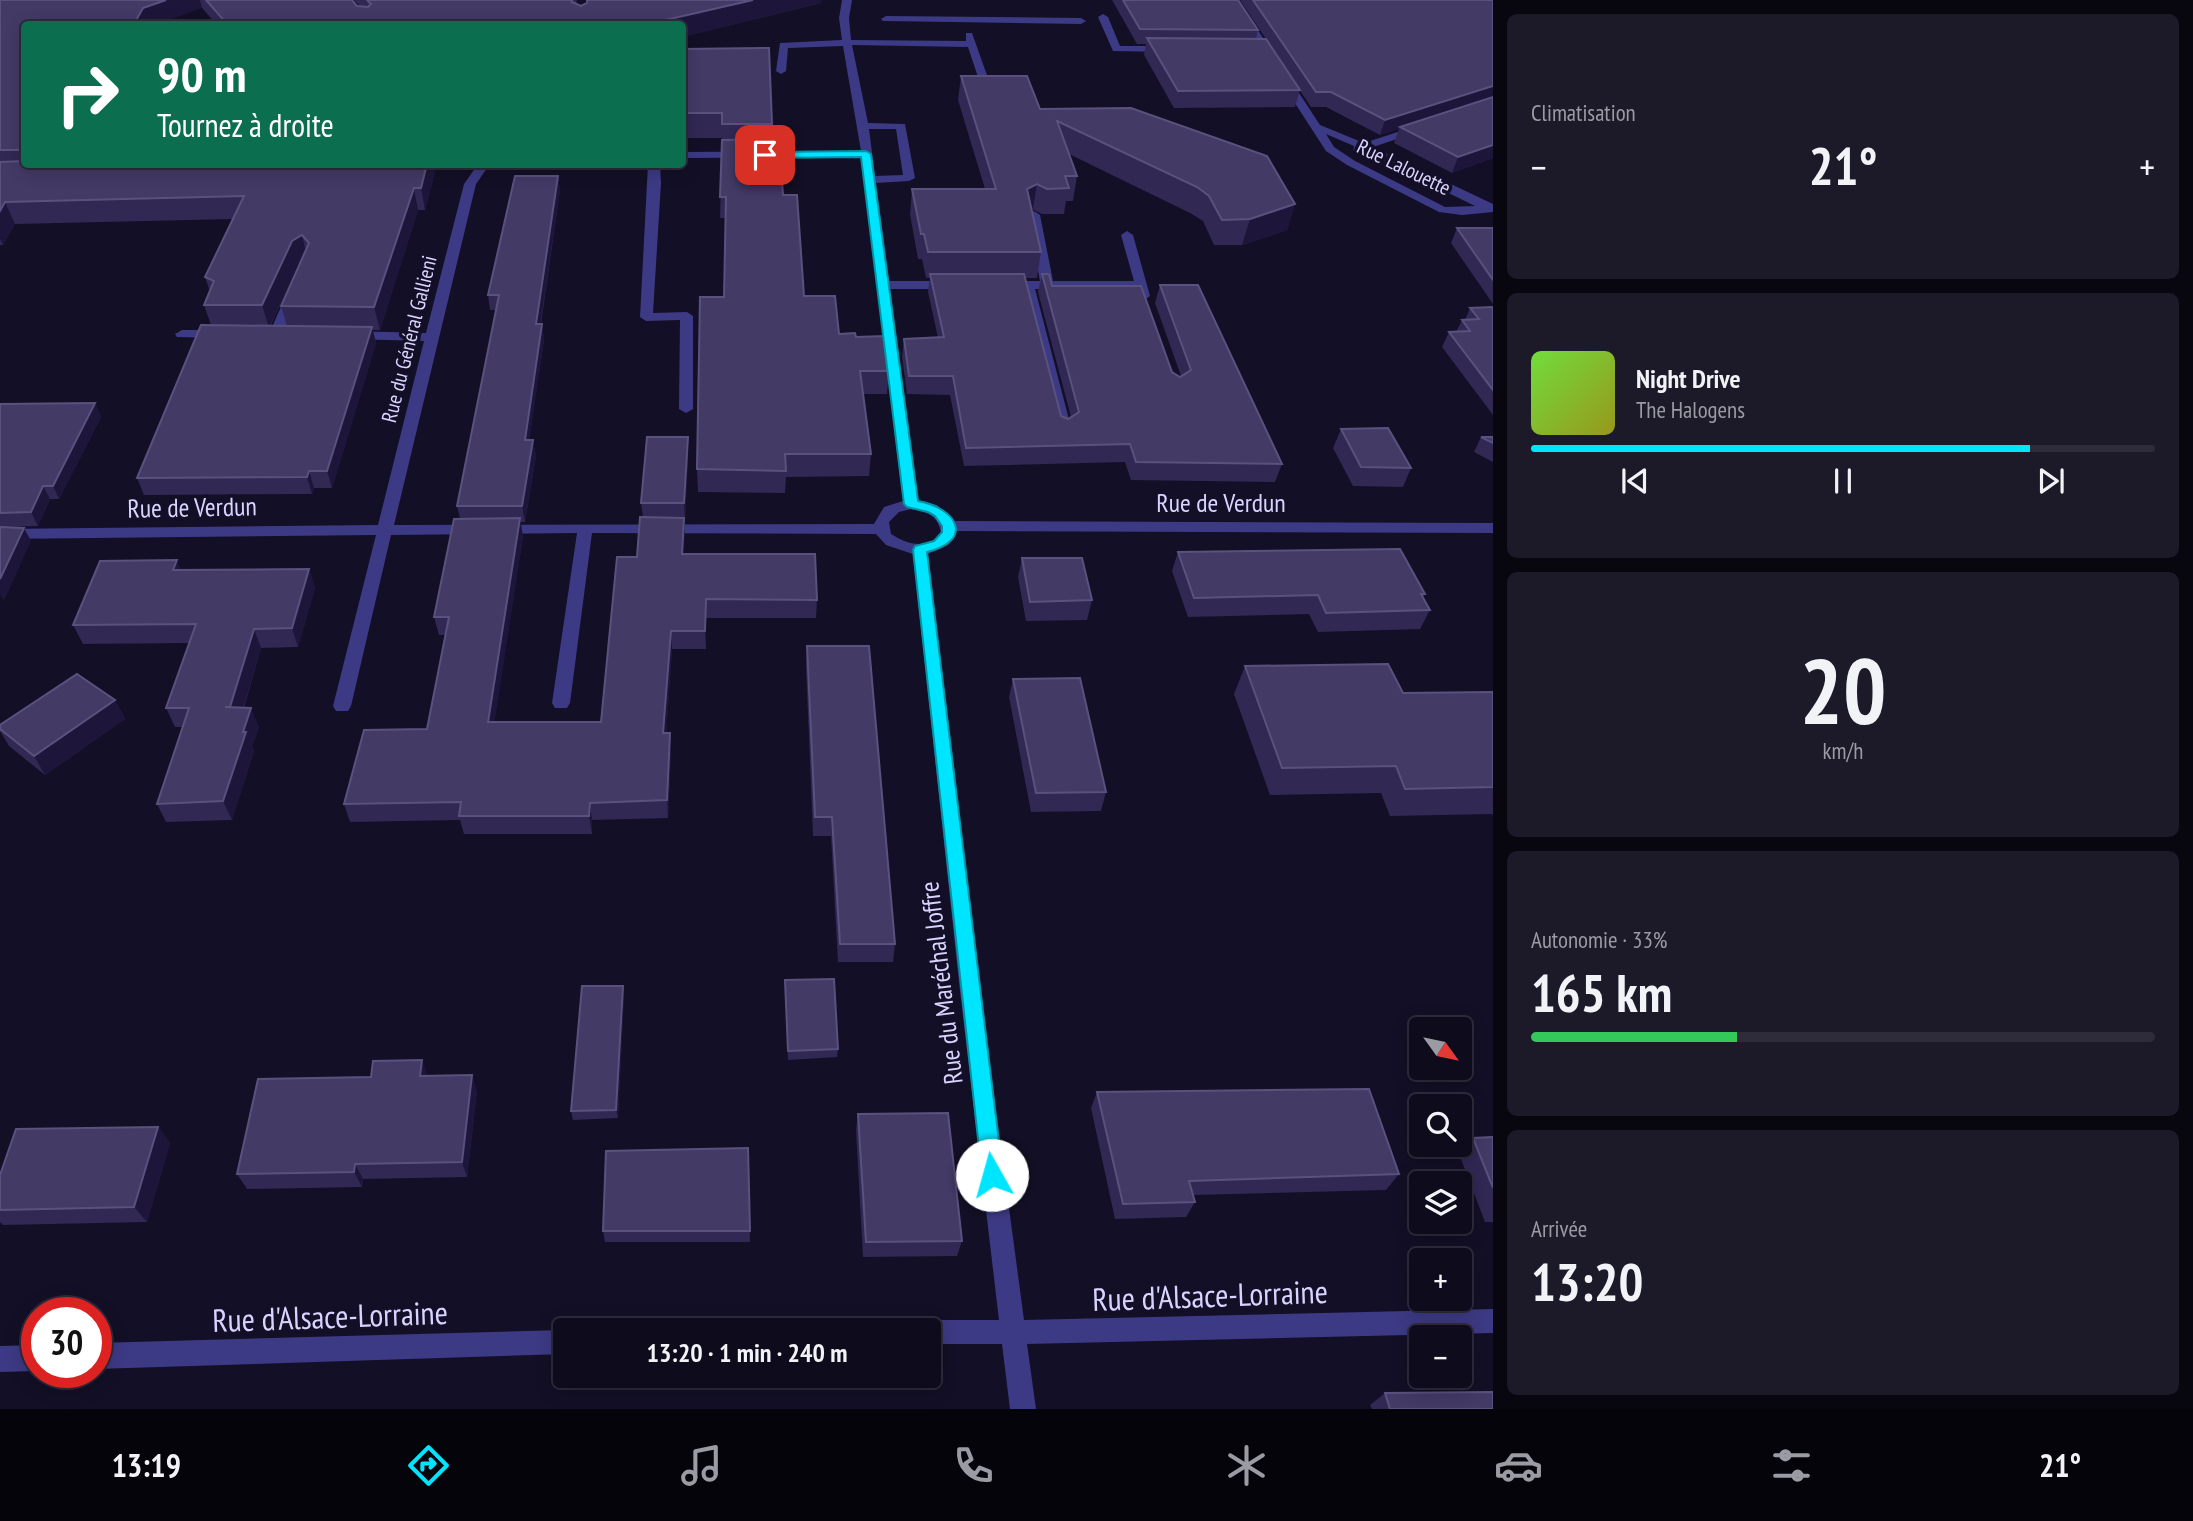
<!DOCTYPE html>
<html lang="fr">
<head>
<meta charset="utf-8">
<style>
  :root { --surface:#0e0b1c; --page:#1c1929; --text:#f1f3f6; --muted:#9b9ba3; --line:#2e2b3b; --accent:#00e5ff }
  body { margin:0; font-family:"PT Sans Narrow",sans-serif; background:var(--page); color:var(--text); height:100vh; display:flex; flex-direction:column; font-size:26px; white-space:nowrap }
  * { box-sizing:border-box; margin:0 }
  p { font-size:23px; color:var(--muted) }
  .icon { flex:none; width:38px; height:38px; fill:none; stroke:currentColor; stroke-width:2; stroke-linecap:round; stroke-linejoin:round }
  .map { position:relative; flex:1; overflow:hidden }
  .details { display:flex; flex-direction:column; gap:14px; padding:14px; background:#08060f; width:700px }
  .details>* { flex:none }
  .guide { position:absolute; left:21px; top:21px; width:665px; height:147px; border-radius:7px; box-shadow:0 4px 18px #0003,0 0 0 2px var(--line); background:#0b6e4f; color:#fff; overflow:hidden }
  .needle { width:46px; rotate:123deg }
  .controls { position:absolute; left:1409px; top:1017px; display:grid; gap:14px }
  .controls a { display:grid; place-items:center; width:63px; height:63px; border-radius:7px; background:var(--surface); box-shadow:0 4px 18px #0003,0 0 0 2px var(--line); font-size:35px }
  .speed { position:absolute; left:21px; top:1297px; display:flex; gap:14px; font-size:35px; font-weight:700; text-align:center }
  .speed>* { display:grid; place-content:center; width:91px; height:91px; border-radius:50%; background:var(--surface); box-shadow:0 4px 18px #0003,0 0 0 2px var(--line); line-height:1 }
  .speed .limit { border:10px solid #d22; background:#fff; color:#111 }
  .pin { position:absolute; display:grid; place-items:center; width:60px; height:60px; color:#fff; margin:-30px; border-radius:14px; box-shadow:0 4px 10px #0006 }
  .me { position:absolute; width:77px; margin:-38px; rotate:353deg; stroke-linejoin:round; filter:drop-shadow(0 0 5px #0008) }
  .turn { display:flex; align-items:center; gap:24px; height:147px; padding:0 21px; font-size:32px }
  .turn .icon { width:91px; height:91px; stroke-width:2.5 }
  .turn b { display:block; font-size:49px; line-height:60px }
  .big { font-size:52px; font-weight:700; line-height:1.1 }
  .details .card { flex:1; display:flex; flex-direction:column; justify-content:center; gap:10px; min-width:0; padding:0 24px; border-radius:10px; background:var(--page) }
  .details .dial { align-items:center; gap:0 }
  .dial b { font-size:91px; line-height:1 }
  .song { display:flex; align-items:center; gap:21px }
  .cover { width:84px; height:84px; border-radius:10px; background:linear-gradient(135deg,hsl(100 70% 55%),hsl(60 70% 35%)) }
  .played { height:7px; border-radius:4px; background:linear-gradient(90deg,var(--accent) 80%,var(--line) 80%) }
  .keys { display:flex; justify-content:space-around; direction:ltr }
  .heat { display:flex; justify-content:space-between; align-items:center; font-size:38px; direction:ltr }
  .charge { height:10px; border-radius:5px; background:linear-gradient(90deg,#34c759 33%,var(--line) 0) }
  .trip { position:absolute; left:553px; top:1318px; width:388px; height:70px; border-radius:7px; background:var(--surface); box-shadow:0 4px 18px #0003,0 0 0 2px var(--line); font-weight:700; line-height:70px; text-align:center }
  .dock { display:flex; height:112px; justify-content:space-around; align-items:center; background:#06040b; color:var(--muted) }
  .dock .icon { width:49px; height:49px }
  .dock .active { color:var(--accent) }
  .dock b { font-size:32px; color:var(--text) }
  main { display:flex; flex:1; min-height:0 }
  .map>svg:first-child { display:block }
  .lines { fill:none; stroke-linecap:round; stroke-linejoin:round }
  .minor { fill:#3d3a85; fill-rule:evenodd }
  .wall { fill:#312854; fill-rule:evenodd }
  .shaded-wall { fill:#1d163a }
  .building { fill:#433a66; stroke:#5a527e; stroke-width:2 }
  .route { fill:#00e5ff; stroke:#0095a6; stroke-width:2 }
  .labels { text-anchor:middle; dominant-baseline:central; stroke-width:7; stroke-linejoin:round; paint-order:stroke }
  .far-street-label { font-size:21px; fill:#d9d4ff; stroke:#130f26 }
  .street-label { font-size:26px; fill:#d9d4ff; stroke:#130f26 }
  .near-street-label { font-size:32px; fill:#d9d4ff; stroke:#130f26 }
</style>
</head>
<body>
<main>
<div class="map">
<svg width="1493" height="1409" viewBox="0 0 1493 1409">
  <rect width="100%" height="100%" fill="#130f26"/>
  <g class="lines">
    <g class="minor">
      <path d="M842,0H852L849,18L851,40L966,41V33H972L994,95L989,98L984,95L968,47L852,45L868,123L905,124L915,178L909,181L876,183L889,281H953L959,285L953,289H890L918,500L937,505L954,521L1493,523V533L956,531L949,544L928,554L980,991L1024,1320L1493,1309V1333L1027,1344L1036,1409H1010L1002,1344H929V1330H917L920,1323L929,1320H999L960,991L913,554L886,545L876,534L592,533L570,703L567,708H555L552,703L577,533L391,535L351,706L348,711H336L333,706L376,535L0,539V529L378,525L424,341L350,339L343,335L350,331L426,333L464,184L478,164H490L476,184L394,525L874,524L884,507L903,501L861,157L682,158V152L861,151L843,46L788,48L786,71L781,74L776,71L780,43L842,40L839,18ZM869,129H896L903,175L875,176ZM911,509C927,512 938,515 941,533C927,550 908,545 891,534L889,522L899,512Z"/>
      <path d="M1228,0H1238L1320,125L1364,143L1416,126H1424V130L1373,147L1493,204V212L1462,215L1439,212L1347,165L1326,151ZM1326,134L1354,146L1353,151H1363L1475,206L1445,207L1355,161L1334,147Z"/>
      <polygon points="1103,14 1108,17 1120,46 1167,46 1172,49 1167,52 1113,51 1098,17"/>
      <polygon points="886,16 1081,18 1086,21 1081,24 883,21 881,19"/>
      <polygon points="648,164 660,164 661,183 653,313 687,312 693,316 693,409 686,413 679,409 680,320 646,321 640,317"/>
      <polygon points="1034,211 1040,215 1053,281 1134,281 1121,235 1127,231 1133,235 1150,296 1144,300 1139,299 1136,289 1035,289 1072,431 1065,435 1058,431 1023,289 1006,289 1000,285 1006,281 1040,281 1028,215"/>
      <polygon points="293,289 299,293 283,334 276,338 271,337 269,334 287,293"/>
      <polygon points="182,330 220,330 227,334 220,338 177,337 175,334"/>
      <polygon points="565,1330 565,1354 96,1369 96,1343"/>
      <polygon points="37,1345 37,1371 0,1372 0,1346"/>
    </g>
  </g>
  <g class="wall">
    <path d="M0,0H352L357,6H360L354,0H577L576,4L581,6L821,3L682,37V24H216L202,8L24,24V164H437L425,210H418L380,330H373L376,343L332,488H314L312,494L144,495L137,478L211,325L204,305L210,292L205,277L233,219L15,224L3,245H0ZM300,262L281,306L287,326L271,325L298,263Z"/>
    <polygon points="1112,0 1238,0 1258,30 1256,39 1266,39 1240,0 1493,0 1493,158 1452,173 1394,143 1399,129 1380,135 1326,107 1311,107 1277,56 1300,90 1295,107 1174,108 1144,55 1146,44 1137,44"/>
    <polygon points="682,49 772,124 773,167 783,195 804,296 839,334 856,337 889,371 887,394 863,394 871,454 869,476 786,477 785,493 698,492 697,469 724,297 725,218 720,218 722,138 682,138"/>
    <polygon points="961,76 1040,109 1295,204 1287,230 1242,245 1214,245 1203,221 1190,213 1069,154 1077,176 1073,201 1066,201 1064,214 1042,214 1032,209 1041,252 1037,278 1025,278 1061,416 1068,419 1071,417 1038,292 1042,274 1052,286 1180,377 1181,376 1155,303 1160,285 1282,464 1275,482 1131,480 1125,462 964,466 950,395 907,394 902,357 904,339 938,338 928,292 930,278 926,278 922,259 918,259 910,214 912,189 985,189 958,100"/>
    <polygon points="558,176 560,190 541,324 542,324 544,340 529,440 533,440 536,456 525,522 520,522 523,536 494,722 601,722 637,557 643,517 641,503 688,456 685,522 684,522 684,554 817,600 816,618 706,618 706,649 672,649 666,733 671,751 668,818 592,820 592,834 464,834 460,820 350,822 344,804 427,729 446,635 439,635 434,617 460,518 457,506 496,310 490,310 488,295"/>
    <polygon points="1457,228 1493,228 1493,304 1451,243"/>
    <polygon points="1493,307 1493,415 1442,347 1449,332 1456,332 1462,320 1465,320 1470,308"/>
    <polygon points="95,403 101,417 59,499 50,499 38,526 0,527 0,404"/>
    <polygon points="1341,429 1411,468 1403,487 1353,486 1333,448"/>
    <polygon points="1481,437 1493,437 1493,462 1474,452"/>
    <polygon points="1178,552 1425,594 1423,598 1430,610 1420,629 1318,632 1309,614 1188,617 1172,571"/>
    <polygon points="1022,558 1092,600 1087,620 1026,621 1018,577"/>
    <polygon points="309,569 315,588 298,647 261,648 244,708 259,727 252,747 254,751 232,820 166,822 157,804 183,727 175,727 166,708 189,643 83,644 73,625 181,570"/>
    <polygon points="807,646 895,944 893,962 838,962 831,836 813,836 806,665"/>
    <polygon points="1245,666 1403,693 1493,692 1493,815 1492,814 1390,816 1381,793 1270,795 1234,694"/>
    <polygon points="1013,679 1106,792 1101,811 1031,812 1009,697"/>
    <polygon points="115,700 125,719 45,775 9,746 0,731 0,725"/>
    <polygon points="785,980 838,1049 837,1057 788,1060"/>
    <polygon points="623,986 624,995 618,1118 573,1120 571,1111"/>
    <polygon points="428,1076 477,1091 467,1177 363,1179 362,1187 247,1189 237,1174"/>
    <polygon points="1097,1092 1399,1174 1386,1190 1193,1195 1195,1202 1186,1217 1115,1219 1091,1108"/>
    <polygon points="858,1114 962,1241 957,1256 863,1257 856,1130"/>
    <polygon points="158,1127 170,1143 147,1222 3,1225 0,1222 0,1175"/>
    <polygon points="1493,1137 1493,1222 1485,1222 1459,1154 1473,1138"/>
    <polygon points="748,1148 750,1242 605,1242 603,1231"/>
    <polygon points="1385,1393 1493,1409 1372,1409 1370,1405"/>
  </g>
  <g class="shaded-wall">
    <polygon points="166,0 200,0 202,8 159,24 134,24 143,8"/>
    <polygon points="753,0 822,0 821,3 682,37 682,24 648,24"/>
    <polygon points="1493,86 1493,99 1400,127 1399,129 1380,135 1385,120"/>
    <polygon points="1493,145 1493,158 1452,173 1458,157"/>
    <polygon points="427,164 437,164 425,210 421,188"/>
    <polygon points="558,176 560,190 538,340 536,324"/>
    <polygon points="1037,184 1033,209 1023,215 1027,189"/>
    <polygon points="414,188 418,210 380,330 374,307"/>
    <polygon points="5,202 15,224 3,245 0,239 0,211"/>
    <polygon points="1295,204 1287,230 1242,245 1250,219"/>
    <polygon points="302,235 307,258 298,263 269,328 262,305 292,241"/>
    <polygon points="542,324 544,340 527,456 525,440"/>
    <polygon points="372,327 376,343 332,488 327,471"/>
    <polygon points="95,403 101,417 59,499 53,486"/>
    <polygon points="688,437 688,456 685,522 684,503"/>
    <polygon points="533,440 536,456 525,522 522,506"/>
    <polygon points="309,471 314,488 312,494 307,477"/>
    <polygon points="43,486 50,499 38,526 31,512"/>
    <polygon points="520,518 523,536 492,740 488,722"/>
    <polygon points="684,518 685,536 683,573 682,554"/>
    <polygon points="24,528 31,541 4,601 0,595 0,579"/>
    <polygon points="177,560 185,580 173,570"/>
    <polygon points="309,569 315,588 298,647 292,628"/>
    <polygon points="706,599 706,649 705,631"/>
    <polygon points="254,629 261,648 238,726 230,707"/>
    <polygon points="671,631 672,649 665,751 663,733"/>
    <polygon points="115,700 125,719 45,775 34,756"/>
    <polygon points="251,708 259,727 252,747 254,751 232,820 223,801"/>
    <polygon points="670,733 671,751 668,818 667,800"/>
    <polygon points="590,803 592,820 592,834 589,816"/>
    <polygon points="623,986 624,995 618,1118 616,1110"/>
    <polygon points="422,1060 428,1076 420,1076"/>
    <polygon points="472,1075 477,1091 467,1177 462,1162"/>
    <polygon points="158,1127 170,1143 147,1222 134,1207"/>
    <polygon points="355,1164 363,1179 362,1187 354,1172"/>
  </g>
  <g class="building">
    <polygon points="0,0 166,0 143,8 134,24 24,24 24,150 0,150"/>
    <polygon points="206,0 352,0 357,6 368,7 371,4 367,0 572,0 572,2 581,6 587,3 587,0 753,0 648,24 227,24"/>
    <polygon points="1123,0 1238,0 1258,30 1140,29"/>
    <polygon points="1253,0 1493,0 1493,86 1385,120 1331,92 1316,92"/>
    <polygon points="1147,38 1266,39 1300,90 1178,91"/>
    <polygon points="769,48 772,124 722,124 722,113 682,113 682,49"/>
    <polygon points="961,76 1027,76 1040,109 1131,108 1267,156 1295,204 1250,219 1222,220 1209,196 1197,187 1057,121 1077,176 1065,176 1069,188 1047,189 1037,184 1027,189 1041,252 928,252 924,234 921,234 912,189 996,189"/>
    <polygon points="1493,97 1493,145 1458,157 1400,127"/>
    <polygon points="772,139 773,167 781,167 783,195 797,195 804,296 835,296 839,334 855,333 856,337 885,336 889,371 860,371 871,454 785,454 786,471 697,469 700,297 724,297 726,197 720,197 722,140"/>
    <polygon points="24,161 24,164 427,164 421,188 414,188 374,307 281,306 309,243 302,235 292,241 262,305 204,305 214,281 205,277 244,196 5,202 0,211 0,162"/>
    <polygon points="515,176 558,176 536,324 542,324 525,440 533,440 522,506 457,506 499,295 488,295"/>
    <polygon points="1457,228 1493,228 1493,280"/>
    <polygon points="930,274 1024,274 1061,416 1068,419 1079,412 1042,274 1049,274 1052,286 1141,286 1172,372 1180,377 1191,370 1160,285 1198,285 1282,464 1136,462 1130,444 966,448 953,376 909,376 904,339 944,337"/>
    <polygon points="1493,307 1493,390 1449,332 1470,331 1462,320 1479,319 1470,308"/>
    <polygon points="201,325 372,327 327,471 309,471 307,477 137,478"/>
    <polygon points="95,403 53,486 43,486 31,512 0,513 0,404"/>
    <polygon points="1388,428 1411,468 1361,467 1341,429"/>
    <polygon points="647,437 688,437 684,503 641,503"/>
    <polygon points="1481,437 1493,437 1493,443"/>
    <polygon points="640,517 684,518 682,554 815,554 817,600 706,599 705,631 671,631 663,733 670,733 667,800 590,803 589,816 459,816 461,802 344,804 364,730 427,729 449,617 434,617 454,519 520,518 488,722 601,722 617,557 637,557"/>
    <polygon points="0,527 24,528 0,579"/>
    <polygon points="1400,549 1425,594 1421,594 1430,610 1326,613 1318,595 1194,598 1178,552"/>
    <polygon points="1022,558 1082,558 1092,600 1030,602"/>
    <polygon points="177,560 173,570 309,569 292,628 254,629 230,707 225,707 251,708 243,732 246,732 223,801 157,804 189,708 166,708 196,624 73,625 100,561"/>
    <polygon points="807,646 869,646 895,944 840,944 832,817 815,817"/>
    <polygon points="1388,664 1403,693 1493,692 1493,787 1405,789 1396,766 1282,768 1245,666"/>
    <polygon points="77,674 115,700 34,756 0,729 0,725"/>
    <polygon points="1080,678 1106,792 1036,793 1013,679"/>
    <polygon points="834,979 838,1049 788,1051 785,980"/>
    <polygon points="582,986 623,986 616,1110 571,1111"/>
    <polygon points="422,1060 420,1076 472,1075 462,1162 355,1164 354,1172 237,1174 258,1079 371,1077 373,1061"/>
    <polygon points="1369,1089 1399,1174 1189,1181 1195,1202 1123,1204 1097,1092"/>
    <polygon points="948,1113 962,1241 866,1242 858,1114"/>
    <polygon points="158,1127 134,1207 0,1210 0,1175 16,1129"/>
    <polygon points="1493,1137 1493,1188 1473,1138"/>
    <polygon points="748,1148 750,1231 603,1231 606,1151"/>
    <polygon points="1493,1392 1493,1409 1390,1409 1385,1393"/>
  </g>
  <path class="route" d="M866,151L871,154L918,501C957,508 975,540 927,552L1003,1175L1000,1183L992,1185L985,1183L982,1175L913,550L915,546L934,541L942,532V526L935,516L928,512L907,507L904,504L861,157L765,158L760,155L765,152Z"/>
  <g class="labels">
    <g class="far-street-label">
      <text transform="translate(1404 167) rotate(26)">Rue Lalouette</text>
      <text transform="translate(409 339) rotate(-76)">Rue du Général Gallieni</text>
    </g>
    <g class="street-label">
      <text x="1221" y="502">Rue de Verdun</text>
      <text transform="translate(192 507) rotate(-1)">Rue de Verdun</text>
      <text transform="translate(941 983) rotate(-97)">Rue du Maréchal Joffre</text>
    </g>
    <g class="near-street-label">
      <text transform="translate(1210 1295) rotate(-2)">Rue d'Alsace-Lorraine</text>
      <text transform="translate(330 1316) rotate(-2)">Rue d'Alsace-Lorraine</text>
    </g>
  </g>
</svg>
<div class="controls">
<a><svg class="needle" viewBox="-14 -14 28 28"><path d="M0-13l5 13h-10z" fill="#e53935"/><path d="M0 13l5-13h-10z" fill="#9b9ba3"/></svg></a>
<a><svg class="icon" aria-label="search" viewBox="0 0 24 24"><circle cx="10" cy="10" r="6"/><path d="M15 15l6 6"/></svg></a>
<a><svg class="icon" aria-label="layers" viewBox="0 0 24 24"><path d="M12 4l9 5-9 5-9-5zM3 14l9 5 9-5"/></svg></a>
<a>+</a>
<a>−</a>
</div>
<div class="speed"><div class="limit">30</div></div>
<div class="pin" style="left:765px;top:155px;background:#d93025"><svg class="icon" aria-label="arrive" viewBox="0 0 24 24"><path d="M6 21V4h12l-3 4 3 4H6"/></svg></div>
<svg class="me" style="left:992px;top:1175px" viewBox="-20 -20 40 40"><circle r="19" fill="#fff"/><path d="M0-13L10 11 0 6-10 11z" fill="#00e5ff"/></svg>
<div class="trip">13:20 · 1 min · 240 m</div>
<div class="guide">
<div class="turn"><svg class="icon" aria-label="right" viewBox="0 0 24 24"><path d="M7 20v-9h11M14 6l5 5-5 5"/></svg><div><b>90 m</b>Tournez à droite</div></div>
</div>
</div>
<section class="details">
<div class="card"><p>Climatisation</p>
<div class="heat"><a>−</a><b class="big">21°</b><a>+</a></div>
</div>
<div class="card">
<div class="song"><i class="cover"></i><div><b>Night Drive</b><p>The Halogens</p></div></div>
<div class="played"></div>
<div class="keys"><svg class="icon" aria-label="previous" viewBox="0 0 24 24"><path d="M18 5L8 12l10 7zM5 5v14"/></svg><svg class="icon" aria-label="pause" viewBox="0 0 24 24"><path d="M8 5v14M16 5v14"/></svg><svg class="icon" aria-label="next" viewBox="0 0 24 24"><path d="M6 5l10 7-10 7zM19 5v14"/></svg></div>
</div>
<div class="card dial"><b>20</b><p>km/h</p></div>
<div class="card"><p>Autonomie · 33%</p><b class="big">165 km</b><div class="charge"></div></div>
<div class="card"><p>Arrivée</p><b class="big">13:20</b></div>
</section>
</main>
<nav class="dock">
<b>13:19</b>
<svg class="icon active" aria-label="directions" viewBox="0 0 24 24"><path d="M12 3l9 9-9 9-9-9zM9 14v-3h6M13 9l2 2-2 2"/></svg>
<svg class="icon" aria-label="music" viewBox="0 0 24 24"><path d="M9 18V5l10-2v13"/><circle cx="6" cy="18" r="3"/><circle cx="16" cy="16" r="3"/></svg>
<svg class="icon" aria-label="phone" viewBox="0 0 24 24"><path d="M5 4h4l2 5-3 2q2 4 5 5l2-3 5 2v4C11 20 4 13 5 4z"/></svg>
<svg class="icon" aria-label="climate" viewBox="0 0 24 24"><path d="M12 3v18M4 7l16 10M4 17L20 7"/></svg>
<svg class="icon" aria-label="car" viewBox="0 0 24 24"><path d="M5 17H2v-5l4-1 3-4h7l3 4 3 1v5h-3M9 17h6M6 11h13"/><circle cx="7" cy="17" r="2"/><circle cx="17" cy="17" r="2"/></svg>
<svg class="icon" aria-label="filters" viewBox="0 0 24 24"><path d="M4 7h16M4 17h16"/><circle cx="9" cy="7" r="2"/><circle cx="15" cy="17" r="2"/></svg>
<b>21°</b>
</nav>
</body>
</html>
